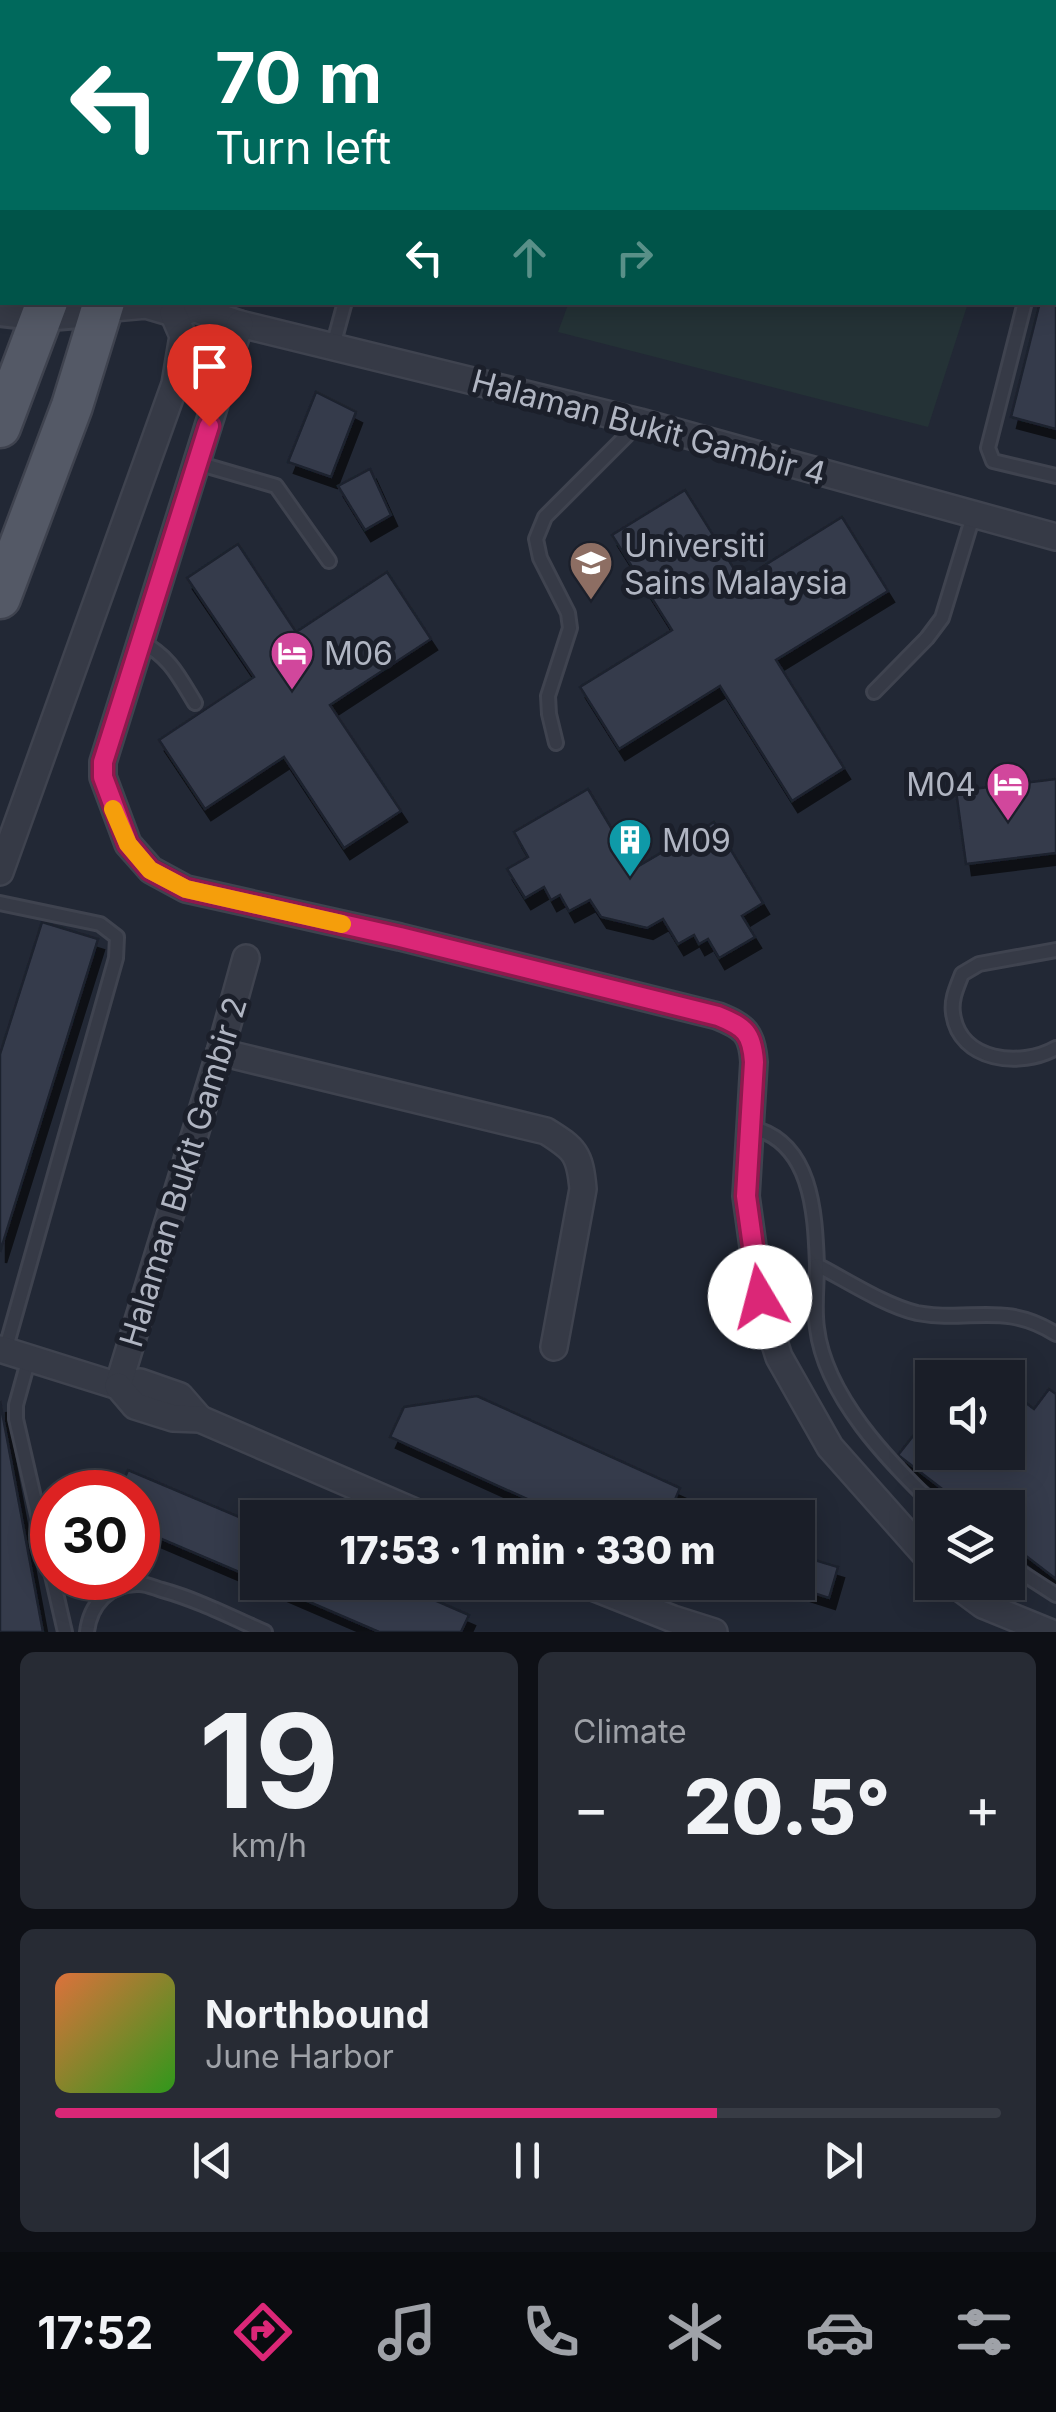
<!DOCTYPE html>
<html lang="en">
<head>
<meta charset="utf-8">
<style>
  :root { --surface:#1a1e28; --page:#272b34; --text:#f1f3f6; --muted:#9fa2a8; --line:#383c45; --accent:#db2777 }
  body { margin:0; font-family:Inter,sans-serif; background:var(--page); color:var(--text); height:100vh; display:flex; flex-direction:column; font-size:38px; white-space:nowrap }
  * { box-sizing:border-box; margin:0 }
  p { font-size:32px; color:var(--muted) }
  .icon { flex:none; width:55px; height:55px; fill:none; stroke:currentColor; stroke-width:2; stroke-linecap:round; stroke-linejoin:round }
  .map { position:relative; height:1632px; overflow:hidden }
  .details { display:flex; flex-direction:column; gap:20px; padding:20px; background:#0e1016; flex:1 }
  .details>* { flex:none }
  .guide { position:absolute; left:0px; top:0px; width:1058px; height:305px; box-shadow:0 5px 25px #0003,0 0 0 2px var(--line); background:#00695c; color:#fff; overflow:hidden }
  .controls { position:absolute; left:915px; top:1360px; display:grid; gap:20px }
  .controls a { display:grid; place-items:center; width:110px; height:110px; border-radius:0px; background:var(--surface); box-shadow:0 5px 25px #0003,0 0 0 2px var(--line); font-size:50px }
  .speed { position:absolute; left:30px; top:1470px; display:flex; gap:20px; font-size:50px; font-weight:700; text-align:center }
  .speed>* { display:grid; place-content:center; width:130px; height:130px; border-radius:50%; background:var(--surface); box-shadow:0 5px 25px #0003,0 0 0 2px var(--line); line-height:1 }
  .speed .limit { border:15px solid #d22; background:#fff; color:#111 }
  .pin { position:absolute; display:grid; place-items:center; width:85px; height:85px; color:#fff; margin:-102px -42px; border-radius:50% 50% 50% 0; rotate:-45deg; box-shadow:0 0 10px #0007 }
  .pin .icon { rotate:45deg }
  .me { position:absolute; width:110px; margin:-55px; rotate:352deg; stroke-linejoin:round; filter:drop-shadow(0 0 8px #0008) }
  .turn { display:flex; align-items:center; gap:35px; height:210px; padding:0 50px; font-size:45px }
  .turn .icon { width:130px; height:130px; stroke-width:2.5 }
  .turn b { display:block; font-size:70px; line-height:85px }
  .lanes { display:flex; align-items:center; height:95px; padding:0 50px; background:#0003; justify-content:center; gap:50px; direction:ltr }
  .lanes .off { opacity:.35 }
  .big { font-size:75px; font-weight:800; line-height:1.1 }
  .details .card { flex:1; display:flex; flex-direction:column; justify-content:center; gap:15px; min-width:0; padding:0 35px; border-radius:15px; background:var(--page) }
  .details .dial { align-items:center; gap:0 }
  .dial b { font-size:130px; line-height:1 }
  .song { display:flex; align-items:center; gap:30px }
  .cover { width:120px; height:120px; border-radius:15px; background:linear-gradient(135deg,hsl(20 70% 55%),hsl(110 70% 35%)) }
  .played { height:10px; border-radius:5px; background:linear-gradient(90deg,var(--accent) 70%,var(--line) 70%) }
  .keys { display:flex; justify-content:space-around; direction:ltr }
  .heat { display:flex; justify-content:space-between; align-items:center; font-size:55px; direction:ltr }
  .details .tiles { flex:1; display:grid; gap:20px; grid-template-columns:1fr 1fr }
  .card:last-child { grid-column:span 2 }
  .trip { position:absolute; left:240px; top:1500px; width:575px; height:100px; border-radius:0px; background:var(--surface); box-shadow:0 5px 25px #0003,0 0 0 2px var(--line); font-weight:800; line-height:100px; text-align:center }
  .dock { display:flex; height:160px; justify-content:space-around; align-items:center; background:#0a0c10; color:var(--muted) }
  .dock .icon { width:70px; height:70px }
  .dock .selected { color:var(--accent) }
  .dock b { font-size:45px; color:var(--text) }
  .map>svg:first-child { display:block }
  .green { fill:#243236 }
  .building { fill:#353b4c; stroke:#1d212d; stroke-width:2.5; filter:url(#shadow) }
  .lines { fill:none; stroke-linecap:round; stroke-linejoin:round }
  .service-casing { stroke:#3f434f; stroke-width:18 }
  .minor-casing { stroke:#3f434f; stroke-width:30 }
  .tertiary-casing { stroke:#3f434f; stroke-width:38 }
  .primary-casing { stroke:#3f434f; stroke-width:45 }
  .service { stroke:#363a46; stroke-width:12 }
  .minor { stroke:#363a46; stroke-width:25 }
  .tertiary { stroke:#363a46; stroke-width:32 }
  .primary { stroke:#545966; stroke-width:40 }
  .route-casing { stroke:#8e194d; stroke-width:25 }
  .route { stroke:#db2777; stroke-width:18 }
  .slow { stroke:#f59e0b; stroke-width:18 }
  .labels { text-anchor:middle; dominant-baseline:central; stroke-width:10; stroke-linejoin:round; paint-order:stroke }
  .street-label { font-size:32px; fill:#b0b5c2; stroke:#1b1f2a }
  .poi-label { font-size:32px; fill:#b0b5c2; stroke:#1b1f2a; text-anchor:start }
</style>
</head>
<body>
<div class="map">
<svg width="1056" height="1632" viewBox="0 0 1056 1632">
  <defs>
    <filter id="shadow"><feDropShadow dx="6" dy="11" stdDeviation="0" flood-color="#0009"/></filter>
  </defs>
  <rect width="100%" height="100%" fill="#222835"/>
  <g class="green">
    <polygon points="675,0 990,0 991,2 674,2"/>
    <polygon points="569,302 968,302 968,303 928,427 558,332"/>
  </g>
  <g class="building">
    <polygon points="1056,240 1056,429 1011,417 1040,302 1055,302"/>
    <polygon points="316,392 356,412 331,477 288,462"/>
    <polygon points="370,469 391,515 365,530 338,486"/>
    <polygon points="685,490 741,580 842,517 888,591 776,660 844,768 792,801 720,686 619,749 580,687 672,630 612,535"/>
    <polygon points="238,544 296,632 387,572 431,639 330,705 401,811 344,848 284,757 205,809 159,740 254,677 187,578"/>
    <polygon points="1056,779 1056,853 966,864 956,791"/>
    <polygon points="588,789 635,868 714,822 763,903 742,916 755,937 719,958 708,939 699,944 694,935 678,944 663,919 647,928 601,917 590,900 569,911 560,895 551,900 544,887 525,898 507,869 528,857 514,832"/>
    <polygon points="42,922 98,939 0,1252 0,1054"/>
    <polygon points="1049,1389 1056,1394 1056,1579 1017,1549 1012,1556 1008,1552 1008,1508 955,1508 959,1502 898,1455 932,1412 932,1452 1008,1452 1008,1400 1013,1393 1034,1409"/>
    <polygon points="477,1396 680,1488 667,1518 569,1518 390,1437 404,1407"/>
    <polygon points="0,1401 43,1632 0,1632"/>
    <polygon points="128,1470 258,1525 258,1580 138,1529 138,1492 119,1492"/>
    <polygon points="798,1555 838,1567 829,1598 779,1582 798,1582"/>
    <polygon points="263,1582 393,1582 469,1615 461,1632 379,1632"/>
  </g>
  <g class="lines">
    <defs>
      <g id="service">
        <polyline points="1018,0 1018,2"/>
        <polyline points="54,2 56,0"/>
        <polyline points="1055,75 1056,76"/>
        <polyline points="0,114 2,109"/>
        <polyline points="1055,191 1056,188"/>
        <polyline points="1025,302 988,448 993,461 1056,476"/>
        <polyline points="333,346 345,302"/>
        <polyline points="197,463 276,486 329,561"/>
        <path d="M140,641C170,657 178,675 195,703"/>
        <polyline points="874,692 927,638 942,618 974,513"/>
        <polyline points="556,743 549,714 548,696 570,628 568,613 540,558 536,539 545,517 640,422"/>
        <polyline points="0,903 100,924 117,937 116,958 5,1351"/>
        <path d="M1056,950L979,964L962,974C957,987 951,999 953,1013C959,1062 1021,1068 1056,1048"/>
        <path d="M749,1127C812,1140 815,1212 817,1265C846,1280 886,1306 917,1313C969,1323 1005,1301 1056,1334"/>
        <path d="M817,1265C817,1286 814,1308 817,1328C825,1396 889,1462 937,1508"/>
        <polyline points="29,1358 16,1405 16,1419 65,1632"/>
        <polyline points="1008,1564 1056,1595"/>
        <path d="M87,1632C90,1605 109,1583 139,1584C147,1584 155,1588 162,1590C198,1600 231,1617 265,1632"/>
      </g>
      <g id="minor">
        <polyline points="383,2 384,0"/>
        <polyline points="189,302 198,310 240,324 640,422 1056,537"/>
        <polyline points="102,309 146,305 173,313 188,311"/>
        <path d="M240,324L103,762V777L128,844L151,870L186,889L400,937L718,1016C745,1027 752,1033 754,1062L746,1196L760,1297L779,1357L830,1447L932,1562"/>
        <polyline points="0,872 175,384 183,336 173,313"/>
        <path d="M220,1052L546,1131C575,1149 580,1154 583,1189L554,1347"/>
        <polyline points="0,1349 118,1386 140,1382 180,1396 200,1419"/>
        <polyline points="118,1386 220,1052 246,958"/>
        <polyline points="118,1386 135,1406 173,1418 200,1419 429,1518"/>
        <polyline points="580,1582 673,1619 714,1632"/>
        <polyline points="952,1582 983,1605 1049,1632"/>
      </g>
      <polyline id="tertiary" points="0,309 43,314 102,309"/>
      <g id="primary">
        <polyline points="183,2 185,0"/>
        <polyline points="245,2 247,0"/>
        <polyline points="0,256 2,255"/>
        <polyline points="0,427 47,302"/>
        <polyline points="0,598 72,406 104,302"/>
      </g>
    </defs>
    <use href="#service" class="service-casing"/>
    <use href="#minor" class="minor-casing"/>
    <use href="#tertiary" class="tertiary-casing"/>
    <use href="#primary" class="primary-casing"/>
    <use href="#service" class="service"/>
    <use href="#minor" class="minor"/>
    <use href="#tertiary" class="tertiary"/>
    <use href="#primary" class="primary"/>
  </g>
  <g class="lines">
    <defs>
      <path id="route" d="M209,426L103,762V777L128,844L150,870L186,889L400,937L718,1016C745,1027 752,1033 754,1062L746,1196L760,1297"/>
    </defs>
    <use href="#route" class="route-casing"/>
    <use href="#route" class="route"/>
    <polyline class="slow" points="113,809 128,844 150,870 186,889 342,924"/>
  </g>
  <defs>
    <symbol id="university-pin" viewBox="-11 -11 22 30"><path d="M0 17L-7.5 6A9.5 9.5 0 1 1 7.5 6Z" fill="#8d6e63" stroke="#1b1f2a"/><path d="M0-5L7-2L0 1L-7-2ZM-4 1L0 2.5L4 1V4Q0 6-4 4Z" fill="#fff"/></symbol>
    <symbol id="hotel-pin" viewBox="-11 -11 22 30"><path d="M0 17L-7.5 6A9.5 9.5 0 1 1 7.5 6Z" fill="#d1479c" stroke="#1b1f2a"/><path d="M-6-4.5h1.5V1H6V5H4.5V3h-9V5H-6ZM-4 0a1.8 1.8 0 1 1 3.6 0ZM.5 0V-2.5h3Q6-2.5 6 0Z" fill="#fff"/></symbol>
    <symbol id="building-pin" viewBox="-11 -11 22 30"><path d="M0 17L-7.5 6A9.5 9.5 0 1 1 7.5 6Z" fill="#0f9aa8" stroke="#1b1f2a"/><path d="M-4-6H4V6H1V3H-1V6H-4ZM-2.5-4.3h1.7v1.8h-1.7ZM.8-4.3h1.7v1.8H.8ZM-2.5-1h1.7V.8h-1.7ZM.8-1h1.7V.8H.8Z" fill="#fff"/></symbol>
  </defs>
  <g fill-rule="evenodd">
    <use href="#university-pin" x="566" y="538" width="50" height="68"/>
    <use href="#hotel-pin" x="267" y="628" width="50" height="68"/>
    <use href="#hotel-pin" x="983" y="759" width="50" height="68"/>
    <use href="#building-pin" x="605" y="815" width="50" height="68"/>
  </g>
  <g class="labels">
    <g class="street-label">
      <text transform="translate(649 427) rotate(15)">Halaman Bukit Gambir 4</text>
      <text transform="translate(183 1172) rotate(-73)">Halaman Bukit Gambir 2</text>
    </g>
    <g class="poi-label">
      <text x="624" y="545">Universiti<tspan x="624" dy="37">Sains Malaysia</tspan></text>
      <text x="324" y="653">M06</text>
      <text x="976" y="784" text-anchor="end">M04</text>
      <text x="662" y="840">M09</text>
    </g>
  </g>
</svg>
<div class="controls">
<a><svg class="icon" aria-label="sound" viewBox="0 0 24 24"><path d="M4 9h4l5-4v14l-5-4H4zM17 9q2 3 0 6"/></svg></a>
<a><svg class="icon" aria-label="layers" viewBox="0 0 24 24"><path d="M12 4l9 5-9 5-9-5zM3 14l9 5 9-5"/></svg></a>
</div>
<div class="speed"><div class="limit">30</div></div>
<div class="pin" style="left:209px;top:426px;background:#d93025"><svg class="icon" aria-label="arrive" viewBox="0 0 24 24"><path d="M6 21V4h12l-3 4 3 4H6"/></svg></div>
<svg class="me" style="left:760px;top:1297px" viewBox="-20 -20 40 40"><circle r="19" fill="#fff"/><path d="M0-13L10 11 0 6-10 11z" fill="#db2777"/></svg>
<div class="trip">17:53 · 1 min · 330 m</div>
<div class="guide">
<div class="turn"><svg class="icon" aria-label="left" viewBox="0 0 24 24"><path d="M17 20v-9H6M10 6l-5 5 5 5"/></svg><div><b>70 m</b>Turn left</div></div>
<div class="lanes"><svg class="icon" aria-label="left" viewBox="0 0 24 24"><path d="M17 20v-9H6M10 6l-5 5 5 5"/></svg><svg class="icon off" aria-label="ahead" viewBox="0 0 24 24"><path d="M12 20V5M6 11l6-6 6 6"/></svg><svg class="icon off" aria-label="right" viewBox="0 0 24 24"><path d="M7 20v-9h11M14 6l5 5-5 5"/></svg></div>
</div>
</div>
<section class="details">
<div class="tiles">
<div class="card dial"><b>19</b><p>km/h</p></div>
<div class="card"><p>Climate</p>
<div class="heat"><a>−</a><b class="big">20.5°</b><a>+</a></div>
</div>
<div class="card">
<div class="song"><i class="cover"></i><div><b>Northbound</b><p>June Harbor</p></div></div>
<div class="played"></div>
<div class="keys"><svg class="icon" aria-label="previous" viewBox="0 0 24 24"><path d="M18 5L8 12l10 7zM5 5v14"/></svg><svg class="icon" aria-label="pause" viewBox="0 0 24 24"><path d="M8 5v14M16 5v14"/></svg><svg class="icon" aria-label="next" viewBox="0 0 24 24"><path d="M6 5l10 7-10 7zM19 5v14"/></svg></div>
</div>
</div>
</section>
<nav class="dock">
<b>17:52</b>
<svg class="icon selected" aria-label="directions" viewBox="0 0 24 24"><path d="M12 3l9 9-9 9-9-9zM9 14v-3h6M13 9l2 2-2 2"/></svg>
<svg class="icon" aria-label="music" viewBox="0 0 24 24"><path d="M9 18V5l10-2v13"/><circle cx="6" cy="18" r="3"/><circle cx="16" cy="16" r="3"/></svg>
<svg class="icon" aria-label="phone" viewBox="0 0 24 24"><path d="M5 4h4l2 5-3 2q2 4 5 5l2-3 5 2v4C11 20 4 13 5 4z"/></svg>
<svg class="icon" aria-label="climate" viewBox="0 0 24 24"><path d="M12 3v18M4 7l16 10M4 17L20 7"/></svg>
<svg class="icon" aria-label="car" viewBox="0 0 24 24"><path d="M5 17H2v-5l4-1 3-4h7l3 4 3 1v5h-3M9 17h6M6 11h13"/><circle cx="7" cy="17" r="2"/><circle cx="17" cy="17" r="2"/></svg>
<svg class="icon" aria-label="filters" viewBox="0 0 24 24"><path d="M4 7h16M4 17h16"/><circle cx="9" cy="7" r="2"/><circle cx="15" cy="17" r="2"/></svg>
</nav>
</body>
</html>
